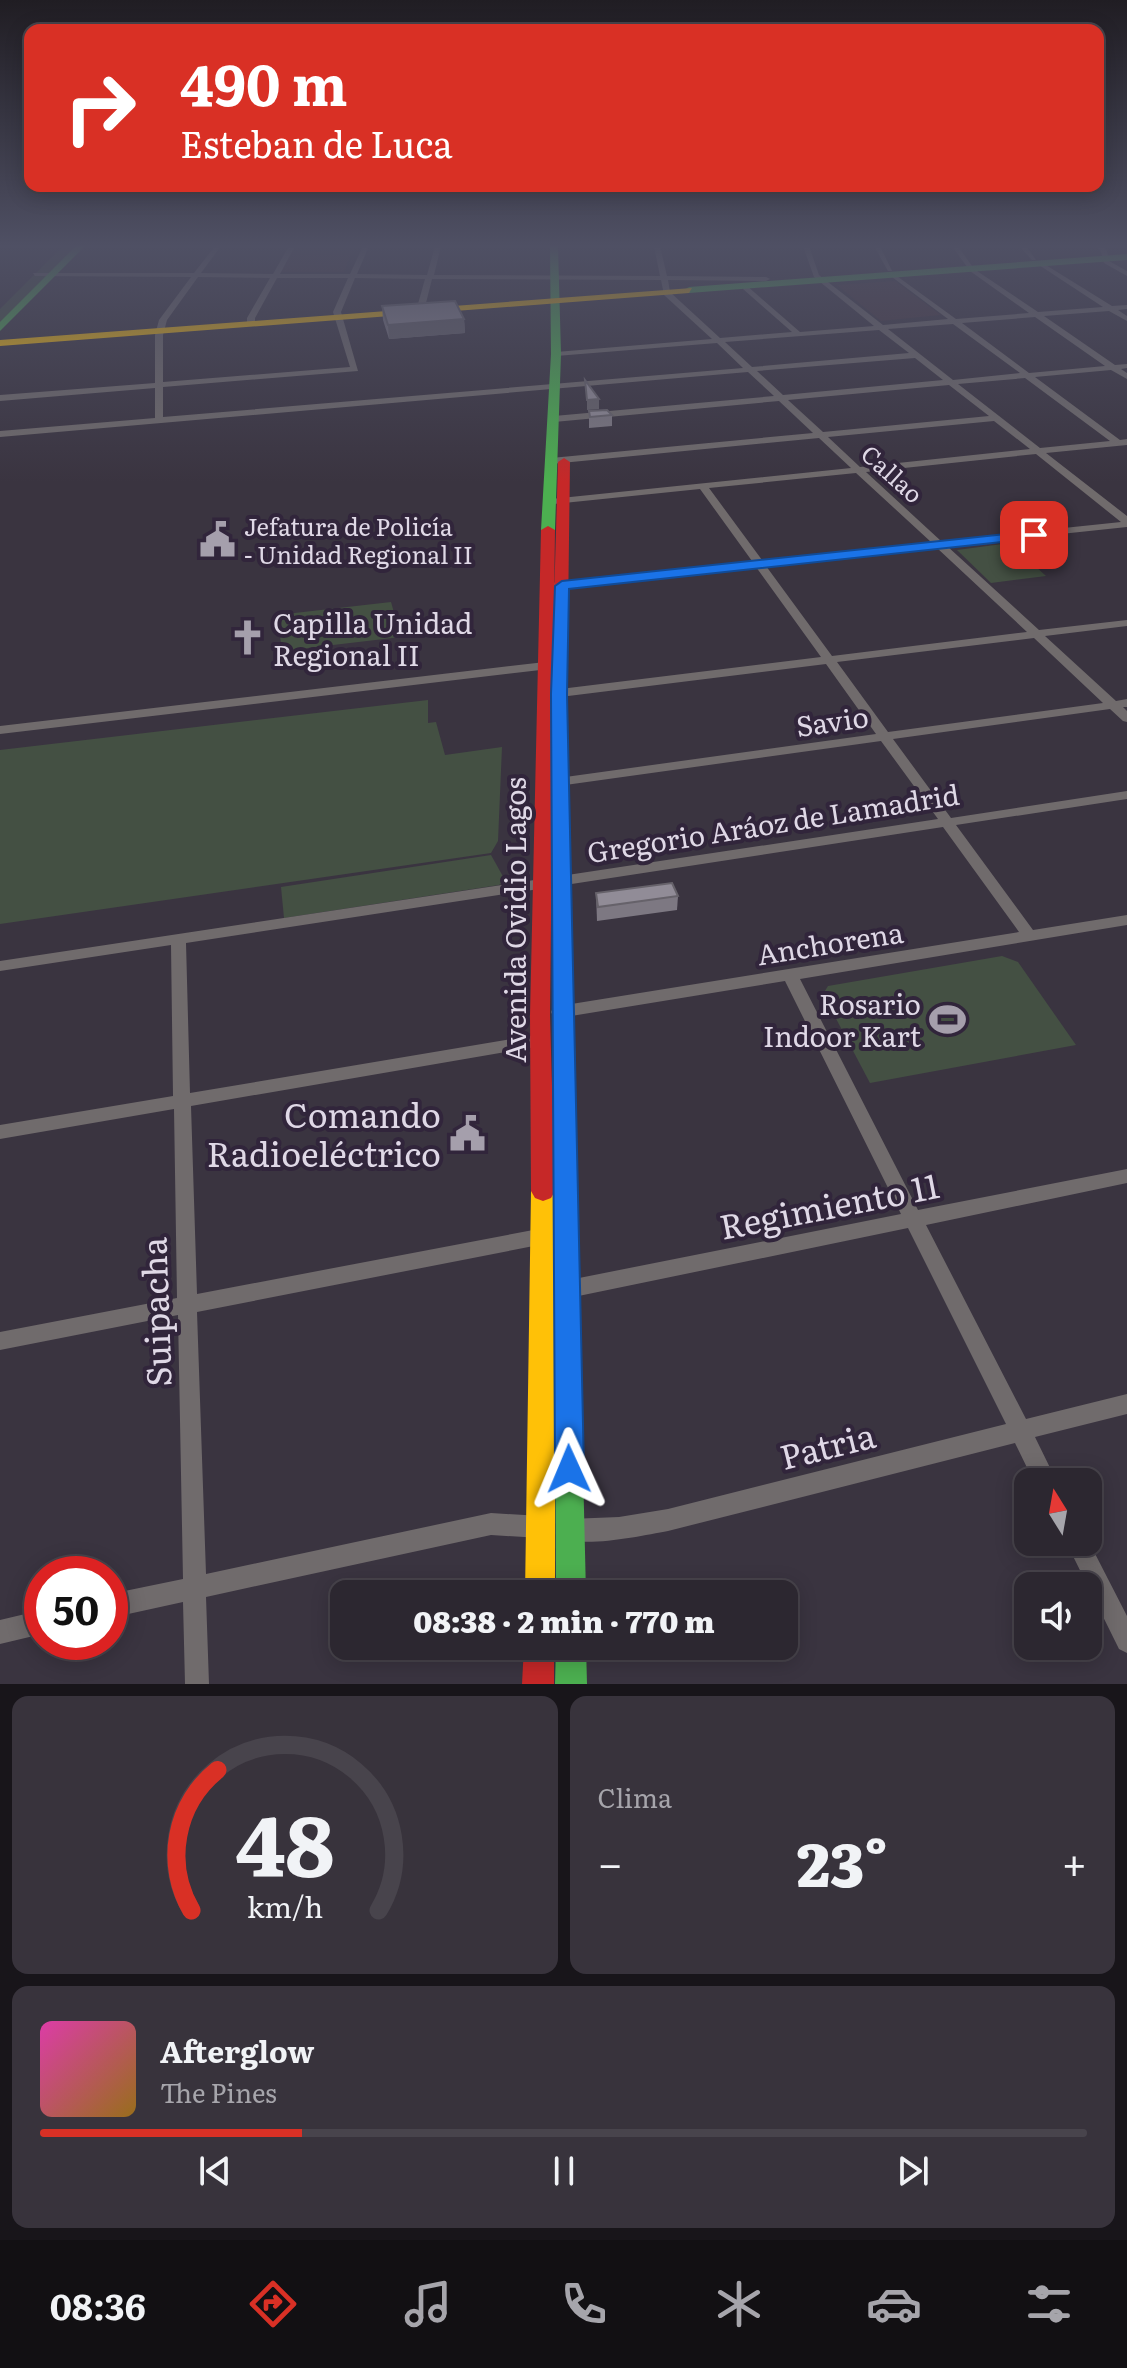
<!DOCTYPE html>
<html lang="es">
<head>
<meta charset="utf-8">
<style>
  :root { --surface:#2c2730; --page:#38333c; --text:#f1f3f6; --muted:#a6a5ab; --line:#48444c; --accent:#d93025 }
  body { margin:0; font-family:Literata,serif; background:var(--page); color:var(--text); height:100vh; display:flex; flex-direction:column; font-size:30px; white-space:nowrap }
  * { box-sizing:border-box; margin:0 }
  p { font-size:26px; color:var(--muted) }
  .icon { flex:none; width:44px; height:44px; fill:none; stroke:currentColor; stroke-width:2; stroke-linecap:round; stroke-linejoin:round }
  .map { position:relative; height:1684px; overflow:hidden }
  .sheet { display:flex; flex-direction:column; gap:12px; padding:12px; background:#18151a; flex:1 }
  .sheet>* { flex:none }
  .top-card { position:absolute; left:24px; top:24px; width:1080px; height:168px; border-radius:16px; box-shadow:0 4px 20px #0003,0 0 0 2px var(--line); background:#d93025; color:#fff; overflow:hidden }
  .needle { width:52px; rotate:349deg }
  .fabs { position:absolute; left:1014px; top:1468px; display:grid; gap:16px }
  .fabs a { display:grid; place-items:center; width:88px; height:88px; border-radius:16px; background:var(--surface); box-shadow:0 4px 20px #0003,0 0 0 2px var(--line); font-size:40px }
  .speed { position:absolute; left:24px; top:1556px; display:flex; gap:16px; font-size:40px; font-weight:700; text-align:center }
  .speed>* { display:grid; place-content:center; width:104px; height:104px; border-radius:50%; background:var(--surface); box-shadow:0 4px 20px #0003,0 0 0 2px var(--line); line-height:1 }
  .speed .limit { border:12px solid #d22; background:#fff; color:#111 }
  .pin { position:absolute; display:grid; place-items:center; width:68px; height:68px; color:#fff; margin:-34px; border-radius:16px; box-shadow:0 4px 12px #0006 }
  .me { position:absolute; width:88px; margin:-44px; rotate:359deg; stroke-linejoin:round; filter:drop-shadow(0 0 6px #0008) }
  .turn { display:flex; align-items:center; gap:28px; height:168px; padding:0 24px; font-size:36px }
  .turn .icon { width:104px; height:104px; stroke-width:2.5 }
  .turn b { display:block; font-size:56px; line-height:68px }
  .big { font-size:60px; font-weight:800; line-height:1.1 }
  .sheet .card { flex:1; display:flex; flex-direction:column; justify-content:center; gap:12px; min-width:0; padding:0 28px; border-radius:16px; background:var(--page) }
  .sheet .dial { align-items:center; gap:0 }
  .dial svg { height:208px; overflow:visible; fill:none; stroke:var(--line); stroke-width:7; stroke-linecap:round; text-anchor:middle }
  .dial text { fill:var(--text); stroke:none }
  .song { display:flex; align-items:center; gap:24px }
  .cover { width:96px; height:96px; border-radius:12px; background:linear-gradient(135deg,hsl(320 70% 55%),hsl(40 70% 35%)) }
  .played { height:8px; border-radius:4px; background:linear-gradient(90deg,var(--accent) 25%,var(--line) 25%) }
  .keys { display:flex; justify-content:space-around; direction:ltr }
  .heat { display:flex; justify-content:space-between; align-items:center; font-size:44px; direction:ltr }
  .sheet .tiles { flex:1; display:grid; gap:12px; grid-template-columns:1fr 1fr }
  .card:last-child { grid-column:span 2 }
  .trip { position:absolute; left:330px; top:1580px; width:468px; height:80px; border-radius:16px; background:var(--surface); box-shadow:0 4px 20px #0003,0 0 0 2px var(--line); font-weight:800; line-height:80px; text-align:center }
  .dock { display:flex; height:128px; justify-content:space-around; align-items:center; background:#121013; color:var(--muted) }
  .dock .icon { width:56px; height:56px }
  .dock .current { color:var(--accent) }
  .dock b { font-size:36px; color:var(--text) }
  .map>svg:first-child { display:block }
  .education { fill:#463640 }
  .green { fill:#445043 }
  .lines { fill:none; stroke-linecap:round; stroke-linejoin:round }
  .street { fill:#706b6c; fill-rule:evenodd }
  .fast { fill:#4caf50; fill-rule:evenodd }
  .slow { fill:#ffc107; fill-rule:evenodd }
  .jam { fill:#c62828; fill-rule:evenodd }
  .wall { fill:#7d7882 }
  .shaded-wall { fill:#66626a }
  .building { fill:#918c97; stroke:#66626a; stroke-width:2 }
  .route { fill:#1a73e8; stroke:#114b97; stroke-width:2 }
  .labels { text-anchor:middle; dominant-baseline:central; stroke-width:8; stroke-linejoin:round; paint-order:stroke }
  .far-street-label { font-size:24px; fill:#dfd8e6; stroke:#31253b }
  .far-poi-label { font-size:24px; fill:#dfd8e6; stroke:#31253b; text-anchor:start }
  .poi-label { font-size:28px; fill:#dfd8e6; stroke:#31253b; text-anchor:start }
  .street-label { font-size:28px; fill:#dfd8e6; stroke:#31253b }
  .near-poi-label { font-size:34px; fill:#dfd8e6; stroke:#31253b; text-anchor:end }
  .near-street-label { font-size:34px; fill:#dfd8e6; stroke:#31253b }
</style>
</head>
<body>
<div class="map">
<svg width="1127" height="1684" viewBox="0 0 1127 1684">
  <rect width="100%" height="100%" fill="#3a3440"/>
  <g class="education">
    <polygon points="294,246 354,246 344,272 281,272"/>
    <polygon points="895,281 941,315 881,321 837,285"/>
  </g>
  <g class="green">
    <polygon points="63,246 81,246 0,328 0,309"/>
    <polygon points="1010,543 1046,576 991,583 957,550"/>
    <polygon points="391,602 401,637 282,651 277,615"/>
    <polygon points="428,700 428,723 436,722 445,755 502,747 498,841 491,853 0,924 0,750"/>
    <polygon points="491,855 505,880 499,885 284,918 281,887"/>
    <polygon points="1002,956 1018,962 1076,1045 870,1083 823,994 828,986"/>
  </g>
  <g class="lines">
    <g class="street">
      <path d="M215,246H221L201,273L273,274L289,246H295L280,274H350L363,246H369L357,274L427,275L435,246H441L434,275L660,276L654,246H660L667,276L766,277L770,279L766,281L668,280L670,292L720,338L792,332L743,289L746,285L800,332L874,326L814,277L803,246H809L819,275L883,325L948,319L892,277L894,274L956,319L1029,313L970,271L952,246H958L974,269L1038,312L1103,307L1039,265L1041,262L1112,306L1127,305V309L1118,310L1127,316V321L1109,311L1044,316L1115,365L1127,364V368L1121,369L1127,373V379L1111,370L1035,377L1120,440L1127,439V445L1046,453L1127,516V527L947,546L1039,630L1127,620V626L1045,636L1116,701L1127,699V707H1123L1127,711V722L1123,721L1110,709L893,739L951,818L1127,791V799L956,825L1033,930L1127,915V925L800,979L918,1210L1127,1169V1183L926,1225L1026,1419L1127,1394V1414L1035,1437L1057,1482H1034L1015,1443L668,1531C641,1536 585,1548 561,1538L558,1530L561,1522L569,1519L619,1517L668,1509L1006,1424L908,1228L564,1299L557,1296L554,1290L557,1284L564,1281L901,1214L785,981L559,1018L553,1016L551,1012L553,1008L559,1006L1019,932L943,827L186,943L190,1093L541,1034L547,1036L549,1040L547,1044L541,1046L191,1106L197,1294L549,1227L556,1229L558,1235L556,1241L549,1243L197,1312L206,1574L491,1513L541,1516L549,1519L552,1527L549,1535L541,1538L491,1535L206,1597L209,1684H185L183,1602L110,1618V1594L183,1579L178,1315L0,1350V1332L177,1298L174,1109L0,1139V1125L173,1096L171,945L0,971V961L938,819L881,741L551,787L544,783L551,779L876,734L826,664L552,698L546,694L552,690L821,657L756,567L551,589L546,586L551,583L752,561L700,489L554,504L551,503V499L851,468L819,438L551,464L546,461L551,458L813,433L779,401L554,422L550,419L554,416L774,396L748,372L0,437V431L155,418V388L0,401V395L155,383V335L159,320L191,277L35,276L33,273H194ZM198,277L270,278L247,318V324L251,326L255,324V318L277,278H348L333,312L350,367L163,382V335L167,320ZM355,278L425,279L416,311L420,313L424,311L432,279L661,280L664,295L712,339L556,352L552,354L556,356L717,343L743,368L163,417V387L358,371L341,312ZM1035,317L1105,366L1029,373L962,323ZM953,324L1020,373L953,380L888,329ZM879,330L909,353L752,367L725,342ZM915,358L943,380L783,395L757,371ZM1025,378L1110,441L1040,448L958,384ZM949,385L989,416L823,432L788,400ZM994,421L1030,449L860,467L828,437ZM1036,454L1121,522L941,541L866,472ZM856,473L931,542L762,560L709,488ZM937,548L1027,632L832,656L766,566ZM1034,638L1103,703L888,732L837,662Z"/>
      <polygon points="874,246 880,246 892,271 888,271"/>
      <polygon points="1019,246 1026,246 1036,260 1032,260"/>
      <polygon points="1096,246 1103,246 1107,251 1109,261 1127,271 1127,276 1104,263 1101,252"/>
      <polygon points="545,662 551,666 549,669 0,734 0,726"/>
      <polygon points="1088,1540 1127,1616 1127,1653 1119,1649 1066,1542 1088,1542"/>
      <polygon points="42,1610 42,1634 0,1644 0,1620"/>
    </g>
    <g class="fast">
      <polygon points="76,246 85,246 0,331 0,322"/>
      <polygon points="550,246 558,246 561,354 555,530 548,534 541,530 551,354"/>
      <polygon points="1127,254 1127,260 689,293 684,290 689,287"/>
      <polygon points="568,1370 577,1373 581,1382 586,1594 556,1594 555,1382 559,1373"/>
      <polygon points="556,1646 586,1646 587,1684 555,1684"/>
    </g>
    <g class="slow">
      <polygon points="692,288 689,293 0,346 0,340"/>
      <polygon points="564,1038 572,1040 575,1046 581,1382 577,1391 568,1394 559,1391 555,1382 555,1594 525,1594 531,1191 535,1184 543,1181 551,1184 554,1189 553,1046 556,1040"/>
    </g>
    <g class="jam">
      <polygon points="564,458 570,462 567,694 575,1046 572,1052 564,1054 556,1052 553,1046 552,825 550,1015 555,1191 551,1198 543,1201 535,1198 531,1191 530,1015 541,530 548,526 555,530 554,601 558,462"/>
      <polygon points="524,1646 554,1646 554,1684 522,1684"/>
    </g>
  </g>
  <g class="wall">
    <polygon points="382,306 464,319 465,333 389,339 383,320"/>
    <polygon points="589,411 612,415 612,426 589,428"/>
    <polygon points="596,893 678,896 677,910 597,921"/>
  </g>
  <g class="shaded-wall">
    <polygon points="464,319 465,333 389,339 388,325"/>
    <polygon points="599,399 599,409 587,410 587,400"/>
  </g>
  <g class="building">
    <polygon points="455,301 464,319 388,325 382,306"/>
    <polygon points="585,380 599,399 587,400"/>
    <polygon points="607,410 612,415 590,417 589,411"/>
    <polygon points="672,883 678,896 598,907 596,893"/>
  </g>
  <linearGradient id="sky" x2="0" y2="1"><stop stop-color="#201d23"/><stop offset="0.51" stop-color="#4f5064"/><stop offset="1" stop-color="#4f5064" stop-opacity="0"/></linearGradient>
  <rect width="1127" height="482" fill="url(#sky)"/>
  <polygon class="route" points="1034,531 1040,535 1038,538 569,589 567,694 584,1469 579,1478 569,1482 559,1478 555,1469 551,694 555,586 562,581"/>
  <defs>
    <symbol id="civic-bare" viewBox="-9 -9 18 18"><path d="M-.6-6.5H3V-4.5H.6V-3L4-1V1h2V6H-6V1h2V-1L-.6-3ZM-1.2 2.5V6h2.4V2.5Z" fill="#a59fac" stroke="#31253b" stroke-width="2.5" paint-order="stroke"/></symbol>
    <symbol id="church-bare" viewBox="-9 -9 18 18"><path d="M-1.2-6h2.4v3.5h3.3v2.4h-3.3V6h-2.4V-.1h-3.3v-2.4h3.3Z" fill="#a59fac" stroke="#31253b" stroke-width="2.5" paint-order="stroke"/></symbol>
    <symbol id="stadium-bare" viewBox="-9 -9 18 18"><path d="M0-5a6.5 5 0 1 0 0 10a6.5 5 0 1 0 0-10ZM-3.5-1.8h7v3.6h-7Z" fill="#a59fac" stroke="#31253b" stroke-width="2.5" paint-order="stroke"/></symbol>
  </defs>
  <g fill-rule="evenodd">
    <use href="#civic-bare" x="192" y="514" width="51" height="51"/>
    <use href="#church-bare" x="222" y="612" width="51" height="51"/>
    <use href="#stadium-bare" x="922" y="994" width="51" height="51"/>
    <use href="#civic-bare" x="442" y="1108" width="51" height="51"/>
  </g>
  <g class="labels">
    <g class="far-street-label">
      <text transform="translate(893 473) rotate(42)">Callao</text>
    </g>
    <g class="far-poi-label">
      <text x="244" y="525">Jefatura de Policía<tspan x="244" dy="28">- Unidad Regional II</tspan></text>
    </g>
    <g class="poi-label">
      <text x="273" y="622">Capilla Unidad<tspan x="273" dy="32">Regional II</tspan></text>
      <text x="921" y="1003" text-anchor="end">Rosario<tspan x="921" dy="32">Indoor Kart</tspan></text>
    </g>
    <g class="street-label">
      <text transform="translate(832 720) rotate(-8)">Savio</text>
      <text transform="translate(773 822) rotate(-9)">Gregorio Aráoz de Lamadrid</text>
      <text transform="translate(514 920) rotate(-90)">Avenida Ovidio Lagos</text>
      <text transform="translate(830 942) rotate(-9)">Anchorena</text>
    </g>
    <g class="near-poi-label">
      <text x="441" y="1113">Comando<tspan x="441" dy="39">Radioeléctrico</tspan></text>
    </g>
    <g class="near-street-label">
      <text transform="translate(829 1204) rotate(-11)">Regimiento 11</text>
      <text transform="translate(154 1312) rotate(-92)">Suipacha</text>
      <text transform="translate(827 1444) rotate(-14)">Patria</text>
    </g>
  </g>
</svg>
<div class="fabs">
<a><svg class="needle" viewBox="-14 -14 28 28"><path d="M0-13l5 13h-10z" fill="#e53935"/><path d="M0 13l5-13h-10z" fill="#a6a5ab"/></svg></a>
<a><svg class="icon" aria-label="sound" viewBox="0 0 24 24"><path d="M4 9h4l5-4v14l-5-4H4zM17 9q2 3 0 6"/></svg></a>
</div>
<div class="speed"><div class="limit">50</div></div>
<div class="pin" style="left:1034px;top:535px;background:#d93025"><svg class="icon" aria-label="arrive" viewBox="0 0 24 24"><path d="M6 21V4h12l-3 4 3 4H6"/></svg></div>
<svg class="me" style="left:569px;top:1469px" viewBox="-20 -20 40 40"><path d="M0-17L14 15 0 8-14 15z" fill="#1a73e8" stroke="#fff" stroke-width="4"/></svg>
<div class="trip">08:38 · 2 min · 770 m</div>
<div class="top-card">
<div class="turn"><svg class="icon" aria-label="right" viewBox="0 0 24 24"><path d="M7 20v-9h11M14 6l5 5-5 5"/></svg><div><b>490 m</b>Esteban de Luca</div></div>
</div>
</div>
<section class="sheet">
<div class="tiles">
<div class="card dial"><svg viewBox="0 0 100 80">
<path d="M14 69A42 42 0 1 1 86 69"/>
<path d="M14 69A42 42 0 0 1 24 15" stroke="#d93025"/>
<text x="50" y="56" font-size="32" font-weight="700">48</text>
<text x="50" y="72" font-size="11">km/h</text>
</svg></div>
<div class="card"><p>Clima</p>
<div class="heat"><a>−</a><b class="big">23°</b><a>+</a></div>
</div>
<div class="card">
<div class="song"><i class="cover"></i><div><b>Afterglow</b><p>The Pines</p></div></div>
<div class="played"></div>
<div class="keys"><svg class="icon" aria-label="previous" viewBox="0 0 24 24"><path d="M18 5L8 12l10 7zM5 5v14"/></svg><svg class="icon" aria-label="pause" viewBox="0 0 24 24"><path d="M8 5v14M16 5v14"/></svg><svg class="icon" aria-label="next" viewBox="0 0 24 24"><path d="M6 5l10 7-10 7zM19 5v14"/></svg></div>
</div>
</div>
</section>
<nav class="dock">
<b>08:36</b>
<svg class="icon current" aria-label="directions" viewBox="0 0 24 24"><path d="M12 3l9 9-9 9-9-9zM9 14v-3h6M13 9l2 2-2 2"/></svg>
<svg class="icon" aria-label="music" viewBox="0 0 24 24"><path d="M9 18V5l10-2v13"/><circle cx="6" cy="18" r="3"/><circle cx="16" cy="16" r="3"/></svg>
<svg class="icon" aria-label="phone" viewBox="0 0 24 24"><path d="M5 4h4l2 5-3 2q2 4 5 5l2-3 5 2v4C11 20 4 13 5 4z"/></svg>
<svg class="icon" aria-label="climate" viewBox="0 0 24 24"><path d="M12 3v18M4 7l16 10M4 17L20 7"/></svg>
<svg class="icon" aria-label="car" viewBox="0 0 24 24"><path d="M5 17H2v-5l4-1 3-4h7l3 4 3 1v5h-3M9 17h6M6 11h13"/><circle cx="7" cy="17" r="2"/><circle cx="17" cy="17" r="2"/></svg>
<svg class="icon" aria-label="filters" viewBox="0 0 24 24"><path d="M4 7h16M4 17h16"/><circle cx="9" cy="7" r="2"/><circle cx="15" cy="17" r="2"/></svg>
</nav>
</body>
</html>
